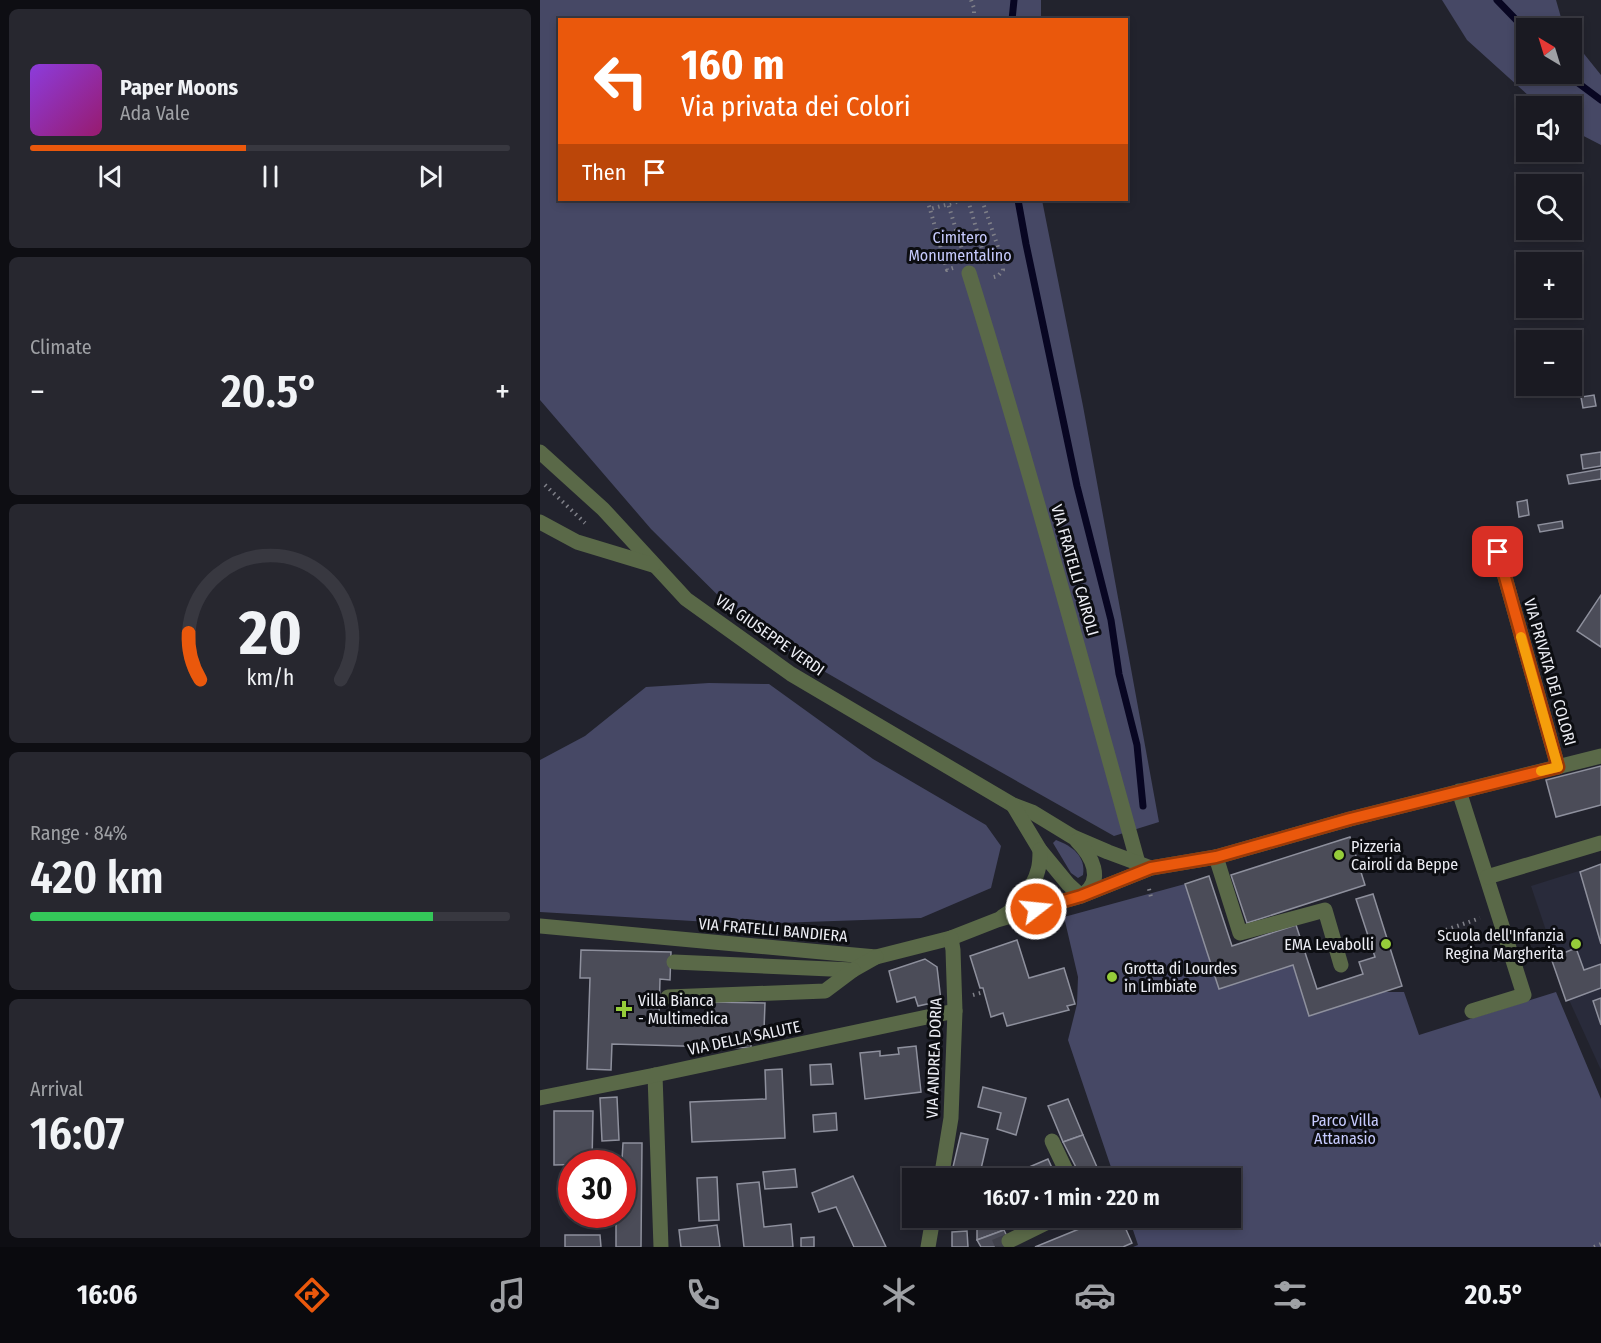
<!DOCTYPE html>
<html lang="en">
<head>
<meta charset="utf-8">
<style>
  :root { --surface:#1a1a22; --page:#27272f; --text:#f1f3f6; --muted:#9fa1a5; --line:#383840; --accent:#ea580c }
  body { margin:0; font-family:"Fira Sans Condensed",sans-serif; background:var(--page); color:var(--text); height:100vh; display:flex; flex-direction:column; font-size:22px; white-space:nowrap }
  * { box-sizing:border-box; margin:0 }
  p { font-size:20px; color:var(--muted) }
  .icon { flex:none; width:33px; height:33px; fill:none; stroke:currentColor; stroke-width:2; stroke-linecap:round; stroke-linejoin:round }
  .map { position:relative; flex:1; overflow:hidden }
  .side { display:flex; flex-direction:column; gap:9px; padding:9px; background:#0e0e13; width:540px }
  .side>* { flex:none }
  .top-card { position:absolute; left:18px; top:18px; width:570px; height:183px; border-radius:0px; box-shadow:0 3px 9px #0003,0 0 0 2px var(--line); background:#ea580c; color:#fff; overflow:hidden }
  .needle { width:39px; rotate:322deg }
  .controls { position:absolute; left:976px; top:18px; display:grid; gap:12px }
  .controls a { display:grid; place-items:center; width:66px; height:66px; border-radius:0px; background:var(--surface); box-shadow:0 3px 9px #0003,0 0 0 2px var(--line); font-size:30px }
  .speed { position:absolute; left:18px; top:1150px; display:flex; gap:12px; font-size:30px; font-weight:700; text-align:center }
  .speed>* { display:grid; place-content:center; width:78px; height:78px; border-radius:50%; background:var(--surface); box-shadow:0 3px 9px #0003,0 0 0 2px var(--line); line-height:1 }
  .speed .limit { border:9px solid #d22; background:#fff; color:#111 }
  .pin { position:absolute; display:grid; place-items:center; width:51px; height:51px; color:#fff; margin:-26px; border-radius:12px; box-shadow:0 3px 9px #0006 }
  .me { position:absolute; width:66px; margin:-33px; rotate:74deg; stroke-linejoin:round; filter:drop-shadow(0 0 4px #0008) }
  .turn { display:flex; align-items:center; gap:21px; height:126px; padding:0 24px; font-size:27px }
  .turn .icon { width:78px; height:78px; stroke-width:2.5 }
  .turn b { display:block; font-size:42px; line-height:51px }
  .then { display:flex; align-items:center; height:57px; padding:0 24px; background:#0003; gap:12px; font-size:22px }
  .big { font-size:45px; font-weight:600; line-height:1.1 }
  .side .tile { flex:1; display:flex; flex-direction:column; justify-content:center; gap:9px; min-width:0; padding:0 21px; border-radius:9px; background:var(--page) }
  .side .dial { align-items:center; gap:0 }
  .dial svg { height:156px; overflow:visible; fill:none; stroke:var(--line); stroke-width:7; stroke-linecap:round; text-anchor:middle }
  .dial text { fill:var(--text); stroke:none }
  .song { display:flex; align-items:center; gap:18px }
  .cover { width:72px; height:72px; border-radius:9px; background:linear-gradient(135deg,hsl(270 70% 55%),hsl(320 70% 35%)) }
  .played { height:6px; border-radius:3px; background:linear-gradient(90deg,var(--accent) 45%,var(--line) 45%) }
  .keys { display:flex; justify-content:space-around; direction:ltr }
  .heat { display:flex; justify-content:space-between; align-items:center; font-size:33px; direction:ltr }
  .charge { height:9px; border-radius:4px; background:linear-gradient(90deg,#34c759 84%,var(--line) 0) }
  .trip { position:absolute; left:362px; top:1168px; width:339px; height:60px; border-radius:0px; background:var(--surface); box-shadow:0 3px 9px #0003,0 0 0 2px var(--line); font-weight:600; line-height:60px; text-align:center }
  .menu { display:flex; height:96px; justify-content:space-around; align-items:center; background:#0a0a0e; color:var(--muted) }
  .menu .icon { width:42px; height:42px }
  .menu .on { color:var(--accent) }
  .menu b { font-size:27px; color:var(--text) }
  main { display:flex; flex:1; min-height:0 }
  .map>svg:first-child { display:block }
  .built { fill:#292b3b }
  .green { fill:#464865 }
  .lines { fill:none; stroke-linecap:round; stroke-linejoin:round }
  .stream { stroke:#080622; stroke-width:7 }
  .building { fill:#4b4c58; stroke:#8e909d; stroke-width:1.5 }
  .minor-tunnel { stroke:#40414b; stroke-width:15; stroke-dasharray:15 8; stroke-linecap:butt }
  .path { stroke:#808189; stroke-width:4; stroke-dasharray:1.5 4.5; stroke-linecap:butt }
  .minor { stroke:#5a6948; stroke-width:15 }
  .route-casing { stroke:#983908; stroke-width:15 }
  .route { stroke:#ea580c; stroke-width:10 }
  .slow { stroke:#f59e0b; stroke-width:10 }
  .poi-dot { fill:#95cc3a; stroke:#0c0d11; stroke-width:2 }
  .labels { text-anchor:middle; dominant-baseline:central; stroke-width:6; stroke-linejoin:round; paint-order:stroke }
  .park-label { font-size:16px; fill:#c6cafd; stroke:#0c0d11 }
  .street-label { font-size:16px; fill:#ecedf4; stroke:#0c0d11 }
  .poi-label { font-size:16px; fill:#ecedf4; stroke:#0c0d11; text-anchor:start }
</style>
</head>
<body>
<main>
<section class="side">
<div class="tile">
<div class="song"><i class="cover"></i><div><b>Paper Moons</b><p>Ada Vale</p></div></div>
<div class="played"></div>
<div class="keys"><svg class="icon" aria-label="previous" viewBox="0 0 24 24"><path d="M18 5L8 12l10 7zM5 5v14"/></svg><svg class="icon" aria-label="pause" viewBox="0 0 24 24"><path d="M8 5v14M16 5v14"/></svg><svg class="icon" aria-label="next" viewBox="0 0 24 24"><path d="M6 5l10 7-10 7zM19 5v14"/></svg></div>
</div>
<div class="tile"><p>Climate</p>
<div class="heat"><a>−</a><b class="big">20.5°</b><a>+</a></div>
</div>
<div class="tile dial"><svg viewBox="0 0 100 80">
<path d="M14 69A42 42 0 1 1 86 69"/>
<path d="M14 69A42 42 0 0 1 8 45" stroke="#ea580c"/>
<text x="50" y="56" font-size="32" font-weight="700">20</text>
<text x="50" y="72" font-size="11">km/h</text>
</svg></div>
<div class="tile"><p>Range · 84%</p><b class="big">420 km</b><div class="charge"></div></div>
<div class="tile"><p>Arrival</p><b class="big">16:07</b></div>
</section>
<div class="map">
<svg width="1061" height="1247" viewBox="0 0 1061 1247">
  <rect width="100%" height="100%" fill="#22232d"/>
  <polygon class="built" points="1061,864 1061,1070 1030,1002 991,886"/>
  <g class="green">
    <polygon points="0,0 501,0 501,20 20,20 20,200 502,200 543,406 619,822 574,836 358,714 214,631 111,529 0,400"/>
    <polygon points="902,0 1016,0 1024,28 987,28 987,74 1032,74 1032,39 1061,75 1061,145 1032,130 1032,106 1000,106 927,40"/>
    <polygon points="169,683 229,684 333,759 446,825 461,846 451,888 381,918 204,924 0,912 0,760 45,736 106,687"/>
    <path d="M516,840C532,846 546,856 543,875L538,878L531,873L513,843Z"/>
    <polygon points="645,884 679,989 753,965 769,1016 844,992 864,992 879,1035 1016,992 1061,1099 1061,1247 593,1247 598,1245 589,1218 690,1218 690,1179 575,1179 528,1040 537,1004 538,977 524,917"/>
  </g>
  <g class="lines">
    <g class="stream">
      <polyline points="957,0 987,31"/>
      <polyline points="472,20 474,0"/>
      <polyline points="1026,74 1061,100"/>
      <polyline points="478,200 486,244 537,486 571,620 579,674 597,745 603,806"/>
    </g>
  </g>
  <g class="building">
    <polygon points="1054,395 1056,406 1043,408 1041,397"/>
    <polygon points="1061,452 1061,466 1043,469 1041,455"/>
    <polygon points="1061,469 1061,479 1029,484 1027,475"/>
    <polygon points="987,500 989,515 979,517 977,502"/>
    <polygon points="1022,521 1023,528 1000,532 998,525"/>
    <polygon points="1061,595 1061,647 1037,631"/>
    <polygon points="1061,766 1061,805 1016,817 1006,780"/>
    <polygon points="810,837 825,885 707,923 691,875"/>
    <polygon points="1061,864 1061,944 1040,872"/>
    <polygon points="669,876 692,946 756,925 777,989 823,974 819,962 835,957 816,899 833,894 862,986 769,1016 753,965 679,989 645,884"/>
    <polygon points="477,940 489,978 524,968 535,1004 527,1006 529,1010 467,1026 463,1013 451,1017 443,988 440,988 430,956"/>
    <polygon points="1036,948 1044,970 1061,964 1061,988 1026,1001 1011,958"/>
    <polygon points="41,950 131,952 130,980 120,979 119,1015 170,1016 171,1002 225,1003 224,1030 211,1030 211,1048 72,1044 71,1070 47,1069 50,978 40,978"/>
    <polygon points="385,959 397,967 401,1001 378,1006 375,997 357,1002 349,971"/>
    <polygon points="1061,998 1061,1025 1053,1001"/>
    <polygon points="376,1046 381,1092 325,1099 320,1053 340,1051 340,1056 359,1054 358,1048"/>
    <polygon points="291,1064 293,1084 271,1085 270,1065"/>
    <polygon points="242,1069 245,1138 152,1142 150,1102 226,1099 225,1070"/>
    <polygon points="443,1087 486,1098 476,1135 457,1129 461,1113 438,1107"/>
    <polygon points="77,1097 79,1140 62,1141 60,1098"/>
    <polygon points="528,1099 543,1135 523,1142 508,1106"/>
    <polygon points="14,1111 53,1111 52,1164 14,1165"/>
    <polygon points="296,1113 297,1130 274,1132 273,1115"/>
    <polygon points="421,1133 448,1139 440,1173 413,1167"/>
    <polygon points="543,1135 560,1174 548,1179 542,1179 523,1142"/>
    <polygon points="83,1143 102,1143 101,1247 76,1247 76,1215 82,1215 82,1164 77,1164 77,1160 82,1160"/>
    <polygon points="508,1159 517,1179 461,1179"/>
    <polygon points="255,1169 257,1187 225,1189 223,1172"/>
    <polygon points="313,1176 346,1247 314,1247 296,1207 279,1212 272,1193"/>
    <polygon points="177,1177 179,1220 159,1221 157,1178"/>
    <polygon points="219,1182 224,1227 251,1224 253,1247 204,1247 197,1184"/>
    <polygon points="437,1218 461,1218 464,1230 437,1240"/>
    <polygon points="560,1218 581,1218 592,1243 583,1247 495,1247 561,1220"/>
    <polygon points="177,1225 180,1247 141,1247 139,1230"/>
    <polygon points="464,1230 472,1247 441,1247 437,1240"/>
    <polygon points="427,1231 428,1247 412,1247 412,1232"/>
    <polygon points="25,1235 60,1235 61,1247 25,1247"/>
    <polygon points="274,1237 274,1247 261,1247 261,1238"/>
  </g>
  <g class="lines">
    <polyline class="minor-tunnel" points="455,1247 469,1241"/>
    <g class="path">
      <polyline points="431,0 434,8 434,20"/>
      <polyline points="387,200 390,209"/>
      <polyline points="407,200 424,256"/>
      <polyline points="428,200 445,259 440,260"/>
      <polyline points="442,200 462,259 463,270 458,276 450,278"/>
      <polyline points="413,268 407,270 390,209 424,200"/>
      <polyline points="5,485 45,523"/>
      <polyline points="609,889 611,897"/>
      <polyline points="906,930 940,918"/>
      <polyline points="433,995 444,992"/>
      <polyline points="1054,1247 1061,1244"/>
    </g>
    <g class="minor">
      <path d="M429,273C490,469 543,666 598,863"/>
      <polyline points="0,452 63,509 146,599 251,674 473,805 492,812 533,837 568,852 611,868"/>
      <polyline points="0,522 37,542 113,565"/>
      <polyline points="958,552 1018,767"/>
      <polyline points="919,791 984,995 932,1011"/>
      <polyline points="473,805 500,850 528,884 541,896"/>
      <path d="M537,841C552,856 564,879 544,894"/>
      <polyline points="676,857 700,933 785,910 801,965"/>
      <polyline points="947,877 1061,843"/>
      <path d="M462,917C477,908 494,887 498,870C500,864 500,856 500,850"/>
      <polyline points="0,926 336,957 411,938 457,920 541,896 611,868 676,857 810,819 1061,756"/>
      <polyline points="134,962 313,970 336,957"/>
      <polyline points="128,997 285,991 313,970"/>
      <polyline points="115,1075 121,1247"/>
      <polyline points="0,1098 115,1075 415,1011"/>
      <polyline points="512,1141 530,1179"/>
      <polyline points="401,1179 411,1118 415,1011 413,950 411,938"/>
      <polyline points="469,1241 516,1218"/>
      <polyline points="388,1247 393,1218"/>
    </g>
  </g>
  <g class="lines">
    <defs>
      <polyline id="route" points="496,909 541,896 611,868 676,857 810,819 1018,767 958,552"/>
    </defs>
    <use href="#route" class="route-casing"/>
    <use href="#route" class="route"/>
    <polyline class="slow" points="981,637 1018,767 1001,771"/>
  </g>
  <g class="poi-dot">
    <circle cx="799" cy="855" r="6"/>
    <circle cx="846" cy="944" r="6"/>
    <circle cx="1036" cy="944" r="6"/>
    <circle cx="572" cy="977" r="6"/>
    <path d="M81 1000h6v6h6v6h-6v6h-6v-6h-6v-6h6z"/>
  </g>
  <g class="labels">
    <g class="park-label">
      <text x="420" y="237">Cimitero<tspan x="420" dy="18">Monumentalino</tspan></text>
      <text x="805" y="1120">Parco Villa<tspan x="805" dy="18">Attanasio</tspan></text>
    </g>
    <g class="street-label">
      <text transform="translate(535 570) rotate(74)">VIA FRATELLI CAIROLI</text>
      <text transform="translate(230 635) rotate(35)">VIA GIUSEPPE VERDI</text>
      <text transform="translate(1010 672) rotate(74)">VIA PRIVATA DEI COLORI</text>
      <text transform="translate(233 930) rotate(5)">VIA FRATELLI BANDIERA</text>
      <text transform="translate(204 1038) rotate(-12)">VIA DELLA SALUTE</text>
      <text transform="translate(394 1058) rotate(-88)">VIA ANDREA DORIA</text>
    </g>
    <g class="poi-label">
      <text x="811" y="846">Pizzeria<tspan x="811" dy="18">Cairoli da Beppe</tspan></text>
      <text x="1024" y="935" text-anchor="end">Scuola dell'Infanzia<tspan x="1024" dy="18">Regina Margherita</tspan></text>
      <text x="834" y="944" text-anchor="end">EMA Levabolli</text>
      <text x="584" y="968">Grotta di Lourdes<tspan x="584" dy="18">in Limbiate</tspan></text>
      <text x="98" y="1000">Villa Bianca<tspan x="98" dy="18">- Multimedica</tspan></text>
    </g>
  </g>
</svg>
<div class="controls">
<a><svg class="needle" viewBox="-14 -14 28 28"><path d="M0-13l5 13h-10z" fill="#e53935"/><path d="M0 13l5-13h-10z" fill="#9fa1a5"/></svg></a>
<a><svg class="icon" aria-label="sound" viewBox="0 0 24 24"><path d="M4 9h4l5-4v14l-5-4H4zM17 9q2 3 0 6"/></svg></a>
<a><svg class="icon" aria-label="search" viewBox="0 0 24 24"><circle cx="10" cy="10" r="6"/><path d="M15 15l6 6"/></svg></a>
<a>+</a>
<a>−</a>
</div>
<div class="speed"><div class="limit">30</div></div>
<div class="pin" style="left:958px;top:552px;background:#d93025"><svg class="icon" aria-label="arrive" viewBox="0 0 24 24"><path d="M6 21V4h12l-3 4 3 4H6"/></svg></div>
<svg class="me" style="left:496px;top:909px" viewBox="-20 -20 40 40"><circle r="17" fill="#ea580c" stroke="#fff" stroke-width="3"/><path d="M0-11L8 9 0 5-8 9z" fill="#fff"/></svg>
<div class="trip">16:07 · 1 min · 220 m</div>
<div class="top-card">
<div class="turn"><svg class="icon" aria-label="left" viewBox="0 0 24 24"><path d="M17 20v-9H6M10 6l-5 5 5 5"/></svg><div><b>160 m</b>Via privata dei Colori</div></div>
<div class="then">Then<svg class="icon" aria-label="arrive" viewBox="0 0 24 24"><path d="M6 21V4h12l-3 4 3 4H6"/></svg></div>
</div>
</div>
</main>
<nav class="menu">
<b>16:06</b>
<svg class="icon on" aria-label="directions" viewBox="0 0 24 24"><path d="M12 3l9 9-9 9-9-9zM9 14v-3h6M13 9l2 2-2 2"/></svg>
<svg class="icon" aria-label="music" viewBox="0 0 24 24"><path d="M9 18V5l10-2v13"/><circle cx="6" cy="18" r="3"/><circle cx="16" cy="16" r="3"/></svg>
<svg class="icon" aria-label="phone" viewBox="0 0 24 24"><path d="M5 4h4l2 5-3 2q2 4 5 5l2-3 5 2v4C11 20 4 13 5 4z"/></svg>
<svg class="icon" aria-label="climate" viewBox="0 0 24 24"><path d="M12 3v18M4 7l16 10M4 17L20 7"/></svg>
<svg class="icon" aria-label="car" viewBox="0 0 24 24"><path d="M5 17H2v-5l4-1 3-4h7l3 4 3 1v5h-3M9 17h6M6 11h13"/><circle cx="7" cy="17" r="2"/><circle cx="17" cy="17" r="2"/></svg>
<svg class="icon" aria-label="filters" viewBox="0 0 24 24"><path d="M4 7h16M4 17h16"/><circle cx="9" cy="7" r="2"/><circle cx="15" cy="17" r="2"/></svg>
<b>20.5°</b>
</nav>
</body>
</html>
